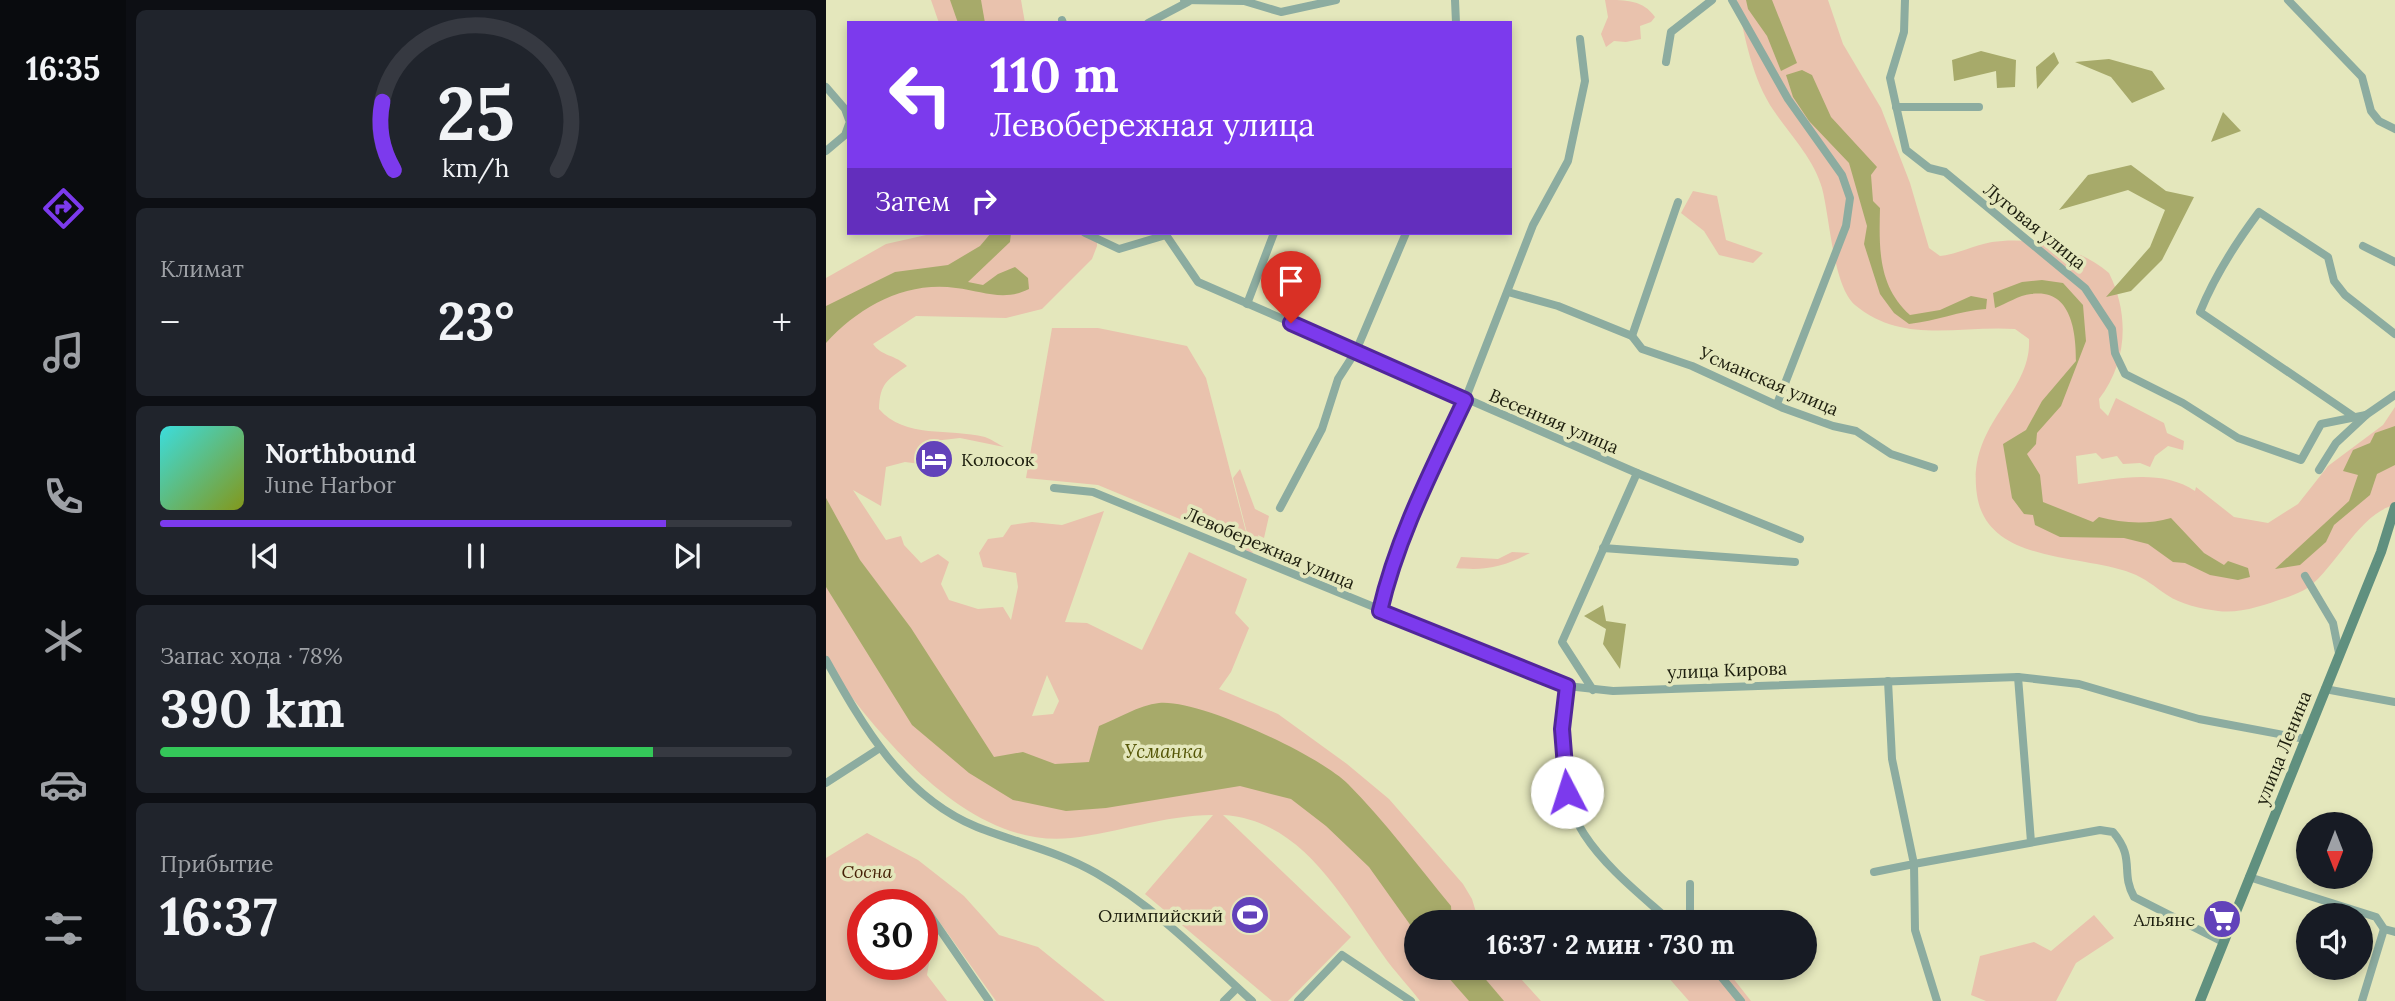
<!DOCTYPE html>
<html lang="ru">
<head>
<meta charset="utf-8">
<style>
  :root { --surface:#171b24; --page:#20242c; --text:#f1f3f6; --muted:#9ea1a6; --line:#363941; --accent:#7c3aed }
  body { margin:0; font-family:Lora,serif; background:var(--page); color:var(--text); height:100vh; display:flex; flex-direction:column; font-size:26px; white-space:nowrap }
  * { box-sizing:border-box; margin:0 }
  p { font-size:23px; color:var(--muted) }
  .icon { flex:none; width:38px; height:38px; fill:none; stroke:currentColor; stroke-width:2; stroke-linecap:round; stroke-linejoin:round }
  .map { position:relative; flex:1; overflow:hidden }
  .details { display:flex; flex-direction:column; gap:10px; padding:10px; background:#0d0f14; width:700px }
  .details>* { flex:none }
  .top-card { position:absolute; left:21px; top:21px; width:665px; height:214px; border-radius:0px; box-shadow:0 4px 10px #0003; background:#7c3aed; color:#fff; overflow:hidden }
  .needle { width:46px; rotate:180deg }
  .fabs { position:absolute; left:1470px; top:812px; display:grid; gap:14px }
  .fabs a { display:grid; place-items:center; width:77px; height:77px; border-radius:50%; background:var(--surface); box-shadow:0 4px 10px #0003; font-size:35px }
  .speed { position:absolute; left:21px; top:889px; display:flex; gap:14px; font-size:35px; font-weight:700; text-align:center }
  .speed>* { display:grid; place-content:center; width:91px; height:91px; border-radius:50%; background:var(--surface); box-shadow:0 4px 10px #0003; line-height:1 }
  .speed .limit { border:10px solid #d22; background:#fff; color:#111 }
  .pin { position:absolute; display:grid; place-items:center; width:60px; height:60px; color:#fff; margin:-72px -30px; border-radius:50% 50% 50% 0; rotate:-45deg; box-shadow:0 0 7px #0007 }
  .pin .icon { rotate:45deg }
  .me { position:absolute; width:77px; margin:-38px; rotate:355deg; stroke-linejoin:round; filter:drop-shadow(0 0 5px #0008) }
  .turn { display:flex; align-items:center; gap:24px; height:147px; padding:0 28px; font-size:32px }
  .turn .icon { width:91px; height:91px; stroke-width:2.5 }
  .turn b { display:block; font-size:49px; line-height:60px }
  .then { display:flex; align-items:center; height:66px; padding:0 28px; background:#0003; gap:14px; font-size:26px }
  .big { font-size:52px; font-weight:800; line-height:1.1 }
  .details .card { flex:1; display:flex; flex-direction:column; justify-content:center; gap:10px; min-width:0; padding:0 24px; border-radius:10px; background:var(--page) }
  .details .dial { align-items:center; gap:0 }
  .dial svg { height:182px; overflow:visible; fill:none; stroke:var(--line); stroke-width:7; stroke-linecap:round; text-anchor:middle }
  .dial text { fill:var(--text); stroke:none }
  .song { display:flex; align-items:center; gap:21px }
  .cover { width:84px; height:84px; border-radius:10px; background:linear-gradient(135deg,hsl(180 70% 55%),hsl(70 70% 35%)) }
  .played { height:7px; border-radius:4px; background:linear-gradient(90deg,var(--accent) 80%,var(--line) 80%) }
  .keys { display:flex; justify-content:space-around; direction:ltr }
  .heat { display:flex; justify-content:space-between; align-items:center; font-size:38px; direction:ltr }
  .charge { height:10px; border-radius:5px; background:linear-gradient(90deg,#34c759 78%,var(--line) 0) }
  .trip { position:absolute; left:578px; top:910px; width:413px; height:70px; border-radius:35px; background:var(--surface); box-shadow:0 4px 10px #0003; font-weight:800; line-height:70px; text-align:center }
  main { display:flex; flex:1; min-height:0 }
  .menu { display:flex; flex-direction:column; width:126px; justify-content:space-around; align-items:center; background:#090b0e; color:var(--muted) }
  .menu .icon { width:49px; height:49px }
  .menu .on { color:var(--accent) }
  .menu b { font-size:32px; color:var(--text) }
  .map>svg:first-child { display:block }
  .green { fill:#e9c2ad; fill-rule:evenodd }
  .water { fill:#a7aa6a }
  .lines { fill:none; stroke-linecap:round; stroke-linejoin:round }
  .street { stroke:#8caca0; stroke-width:8 }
  .secondary { stroke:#60907f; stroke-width:10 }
  .route-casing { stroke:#51269a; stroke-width:18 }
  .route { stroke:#7c3aed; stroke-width:12 }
  .labels { text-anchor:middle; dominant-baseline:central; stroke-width:7; stroke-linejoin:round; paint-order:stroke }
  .street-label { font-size:18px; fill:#1c1d0d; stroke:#e4e7bc }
  .poi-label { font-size:18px; fill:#1c1d0d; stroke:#e4e7bc; text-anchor:end }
  .park-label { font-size:18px; font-style:italic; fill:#462006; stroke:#e4e7bc }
  .water-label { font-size:19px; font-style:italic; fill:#545506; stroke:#e4e7bc }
</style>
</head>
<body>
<main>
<nav class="menu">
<b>16:35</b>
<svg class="icon on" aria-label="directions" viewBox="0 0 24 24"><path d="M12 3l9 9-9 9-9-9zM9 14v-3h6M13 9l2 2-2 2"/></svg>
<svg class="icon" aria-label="music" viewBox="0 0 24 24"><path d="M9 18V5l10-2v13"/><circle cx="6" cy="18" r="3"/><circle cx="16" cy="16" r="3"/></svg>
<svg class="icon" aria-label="phone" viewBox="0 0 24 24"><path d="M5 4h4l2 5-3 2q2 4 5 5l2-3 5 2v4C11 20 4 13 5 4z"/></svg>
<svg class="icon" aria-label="climate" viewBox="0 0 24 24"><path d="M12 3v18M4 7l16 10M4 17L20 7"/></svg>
<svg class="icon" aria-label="car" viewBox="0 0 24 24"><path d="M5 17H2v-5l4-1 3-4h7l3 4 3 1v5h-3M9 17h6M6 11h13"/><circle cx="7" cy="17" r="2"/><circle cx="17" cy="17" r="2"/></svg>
<svg class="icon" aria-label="filters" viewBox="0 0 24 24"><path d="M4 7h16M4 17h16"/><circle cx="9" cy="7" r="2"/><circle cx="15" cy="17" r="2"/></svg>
</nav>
<section class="details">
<div class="card dial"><svg viewBox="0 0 100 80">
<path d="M14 69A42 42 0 1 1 86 69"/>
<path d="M14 69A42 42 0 0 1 9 39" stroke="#7c3aed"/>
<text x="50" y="56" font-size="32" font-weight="700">25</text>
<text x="50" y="72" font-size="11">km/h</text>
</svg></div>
<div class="card"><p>Климат</p>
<div class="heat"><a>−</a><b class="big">23°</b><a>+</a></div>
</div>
<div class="card">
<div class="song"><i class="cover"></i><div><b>Northbound</b><p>June Harbor</p></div></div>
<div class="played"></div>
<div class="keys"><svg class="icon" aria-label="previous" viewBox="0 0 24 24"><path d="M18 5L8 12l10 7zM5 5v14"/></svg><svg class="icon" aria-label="pause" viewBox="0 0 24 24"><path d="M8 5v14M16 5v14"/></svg><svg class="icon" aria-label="next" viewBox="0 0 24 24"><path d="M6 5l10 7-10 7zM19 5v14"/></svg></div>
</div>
<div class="card"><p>Запас хода · 78%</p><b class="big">390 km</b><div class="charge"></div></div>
<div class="card"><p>Прибытие</p><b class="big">16:37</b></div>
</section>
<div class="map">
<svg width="1569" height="1001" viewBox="0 0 1569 1001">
  <rect width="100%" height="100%" fill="#e4e7bc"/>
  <g class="green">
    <polygon points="105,0 195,0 199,23 113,23"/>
    <path d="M779,0C801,0 817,0 829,17L825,22L814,26L815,39L800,42L788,41L780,47L775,34L782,17Z"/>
    <path d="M911,0H1002L1017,44L1055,108L1084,183L1103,248L1114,256C1132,254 1148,245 1166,242C1205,236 1253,247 1283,273C1304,315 1301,363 1273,399L1274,408L1282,416L1290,398L1338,423L1341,433L1358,441L1357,450L1342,446L1329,456L1324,467L1314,463L1297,464L1291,456L1276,459L1270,453L1250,456L1252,484C1290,479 1335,468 1369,491L1370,487L1408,517L1442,523L1472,504L1502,466L1557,425L1569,407V505C1535,512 1511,565 1483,587C1476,592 1467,595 1459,598C1438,605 1414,614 1392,611C1376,609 1354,604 1341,595C1329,587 1319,578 1305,573C1256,554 1161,564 1151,495C1140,423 1206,395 1203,339L1189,329C1134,325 1077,345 1029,305C1007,286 1004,218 996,188C988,159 965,136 948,111C926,79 919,38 911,0Z"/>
    <polygon points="867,191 891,196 900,240 937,253 927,263 893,255 878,231 855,213"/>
    <path d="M109,233H271V246L266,259L216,309L180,318L90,316L47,344C55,356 70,355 81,366C61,380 54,383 53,409C79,439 123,428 159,437C165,439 172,444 178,447L134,438L99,442L100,457L95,464L79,462L60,467L55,506L27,490L60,540L75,536L78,545L95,563L112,554L123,562L115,584L123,600L152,609L177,607L185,620L192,587L190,573L157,567L153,553L162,539L177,537L185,525L206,522L236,525L278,511L239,622L261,623L316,650L363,552L421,579L409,613L423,628L405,672L393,689L452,714L521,764L563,799L637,884L646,899L653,922H590V968H685L715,1001H594C582,985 568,971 557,955C516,898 477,820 397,815L525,937L462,1001H446L319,894L387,815C338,815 292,833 245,838C142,849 54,737 0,663V278L60,244ZM221,675L233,701L227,714L206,716Z"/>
    <polygon points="226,328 272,328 361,346 380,378 420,532 414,544 272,485 200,478"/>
    <polygon points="414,469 429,509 443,516 438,538 432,535 434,541 425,555 418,551 416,543 421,533 407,478"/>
    <path d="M686,552L704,553C677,567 660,571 630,568L635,557L672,559Z"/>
    <path d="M41,833L92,860L138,896L173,935L212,947L279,1001H170L105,910L96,922L107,940L101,975L121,1001H0V858ZM37,905H96V964H37Z"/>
    <polygon points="1268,915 1288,938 1250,963 1230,1001 1160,1001 1145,995 1154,956 1208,942 1225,951"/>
    <polygon points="834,968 899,968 925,1001 863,1001"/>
  </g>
  <g class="water">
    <polygon points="124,0 155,0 159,23 132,23"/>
    <polygon points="920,0 946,0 971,63 955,71 941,36 922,9"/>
    <polygon points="1155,51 1190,60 1189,87 1171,88 1170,71 1128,81 1126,60"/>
    <polygon points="1228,52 1233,63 1211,89 1210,67"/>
    <polygon points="1283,59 1326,71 1339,89 1306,103 1285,77 1249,62"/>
    <path d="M976,70L986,75L1005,117L1051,167L1045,175L1047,201L1054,208C1053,249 1052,286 1084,315L1114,310L1145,296L1161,299L1160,309C1133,311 1110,321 1083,324L1068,313L1054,294L1038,244L1041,226L1023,163L983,121L967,97L960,75Z"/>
    <polygon points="1397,112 1415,131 1385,142"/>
    <polygon points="1305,165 1340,191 1368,197 1336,260 1305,291 1280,297 1324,247 1339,210 1302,190 1233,210 1262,175"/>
    <path d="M165,233H185L184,242L142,282L157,285L172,274L189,267L202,278L203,289C177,302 157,291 130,288C79,281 33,307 0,343V306L69,272L122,265L154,246Z"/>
    <path d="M1216,280L1237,283L1257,305L1260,341L1235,406L1211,433L1210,444L1201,454L1214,475L1217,502L1267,522L1273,517C1296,523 1321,525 1345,518L1378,553L1398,565L1402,561L1422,568L1424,577L1412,580L1384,575L1359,563L1347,562L1322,544L1298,538L1234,537L1209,525L1207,515L1198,514L1186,498L1177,444L1200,430L1216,401L1250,361C1250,333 1246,288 1205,294C1193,295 1180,304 1169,308L1167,293L1196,282Z"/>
    <polygon points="1569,426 1569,465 1551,474 1544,495 1508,525 1500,542 1474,565 1449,569 1523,501 1532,475 1517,471 1527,450 1544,443 1549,433"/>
    <path d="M0,498L34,560L85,628L168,757L197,752L229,764L263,762L273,726C291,719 313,705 333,703C373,699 493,755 522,784C559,821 591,865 625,906L626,922H590V933L543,867L500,826L465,799L414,786L280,808L240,811L187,800L143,773L86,725L0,587Z"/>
    <polygon points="777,605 780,621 800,624 794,669 777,644 780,629 758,616"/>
    <polygon points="614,968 650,968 678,1001 643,1001"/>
  </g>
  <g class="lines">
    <g class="street">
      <polyline points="358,0 418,1 455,12 510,0"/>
      <polyline points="629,0 630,23"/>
      <polyline points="906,0 962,99 1016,175 1024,198 1020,226 951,404"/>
      <polyline points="1079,0 1078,32 1064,78 1073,119 1080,150 1103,168 1119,172 1259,288 1286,329 1289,353 1299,374 1357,403 1412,438 1475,460 1495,424 1540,415 1569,395"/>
      <polyline points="1462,0 1536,77 1545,111 1553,121 1569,129"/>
      <polyline points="236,20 237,23"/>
      <polyline points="322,23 362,2"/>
      <polyline points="840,62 845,32 886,0"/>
      <polyline points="0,87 19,109 23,120"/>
      <polyline points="1070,107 1153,107"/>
      <polyline points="0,151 19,135 23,124"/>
      <polyline points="259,233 293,249 340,235 372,282 811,473 974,539"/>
      <polyline points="1537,246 1569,262"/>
      <polyline points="682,292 732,306 806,336 852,202"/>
      <polyline points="421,304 448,233"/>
      <polyline points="806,336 816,349 866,366 957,408 1007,426 1030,431 1065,454 1108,468"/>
      <path d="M1527,416L1374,312C1389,275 1409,244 1433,212L1502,257L1508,281L1519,295L1569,334"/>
      <polyline points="1493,470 1510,443 1540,415"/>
      <path d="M228,488L267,492L741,686C735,732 731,792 758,834C780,868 815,895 845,922"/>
      <polyline points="454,508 496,429 512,379 530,351 580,233"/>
      <polyline points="777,548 969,562"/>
      <polyline points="1479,576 1507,623 1513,653"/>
      <polyline points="554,611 561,582 590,503 639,400 707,225 742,161 759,81 754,39"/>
      <path d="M0,660C37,726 77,797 151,827C191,843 232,851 270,873C329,907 376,955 426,1001"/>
      <polyline points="1192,677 1205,842"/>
      <polyline points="741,686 787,691 1192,677 1253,684 1373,719 1479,739"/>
      <polyline points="1499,689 1569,702"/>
      <polyline points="767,690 736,642 811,473"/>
      <polyline points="0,783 54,748"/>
      <polyline points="1048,872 1088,864 1066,759 1062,681"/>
      <polyline points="1423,877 1550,917 1558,929 1569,932"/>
      <polyline points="864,884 864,922"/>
      <polyline points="101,911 163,1001"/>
      <polyline points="888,968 915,1001"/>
      <polyline points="398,1001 411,988"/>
      <polyline points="472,1001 516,955 585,1001"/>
      <path d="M1111,1001L1089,930L1088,864L1274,830L1287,832C1310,859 1294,872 1308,897L1397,942"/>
      <polyline points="1536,1001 1558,929"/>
    </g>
    <polyline class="secondary" points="1374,1001 1555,552 1569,507"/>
  </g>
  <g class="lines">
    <defs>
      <path id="route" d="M465,323L639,400C607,468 571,537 554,611L741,686L736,729L741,792"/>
    </defs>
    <use href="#route" class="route-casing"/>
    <use href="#route" class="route"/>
  </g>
  <defs>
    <symbol id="hotel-disc" viewBox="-11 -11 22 22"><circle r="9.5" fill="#6242ba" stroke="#e4e7bc"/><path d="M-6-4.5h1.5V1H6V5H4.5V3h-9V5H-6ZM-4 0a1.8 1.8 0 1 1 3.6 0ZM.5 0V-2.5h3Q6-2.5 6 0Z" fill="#fff"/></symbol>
    <symbol id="stadium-disc" viewBox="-11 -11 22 22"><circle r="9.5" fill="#6242ba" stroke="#e4e7bc"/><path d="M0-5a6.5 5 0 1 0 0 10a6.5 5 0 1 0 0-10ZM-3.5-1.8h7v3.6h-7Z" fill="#fff"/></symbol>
    <symbol id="supermarket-disc" viewBox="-11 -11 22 22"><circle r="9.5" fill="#6242ba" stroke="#e4e7bc"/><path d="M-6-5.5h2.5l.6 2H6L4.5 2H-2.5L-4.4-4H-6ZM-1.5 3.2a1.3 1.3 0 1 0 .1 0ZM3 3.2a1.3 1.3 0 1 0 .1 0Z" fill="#fff"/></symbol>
  </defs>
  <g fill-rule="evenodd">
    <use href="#hotel-disc" x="86" y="437" width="44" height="44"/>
    <use href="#stadium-disc" x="402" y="893" width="44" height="44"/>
    <use href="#supermarket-disc" x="1374" y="897" width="44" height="44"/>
  </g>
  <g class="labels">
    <g class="street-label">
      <text transform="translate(1209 226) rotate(39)">Луговая улица</text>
      <text transform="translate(943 381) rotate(23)">Усманская улица</text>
      <text transform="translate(728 421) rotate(23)">Весенняя улица</text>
      <text transform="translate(444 548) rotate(23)">Левобережная улица</text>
      <text transform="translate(901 670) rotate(-2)">улица Кирова</text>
      <text transform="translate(1457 748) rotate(-68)">улица Ленина</text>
    </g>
    <g class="poi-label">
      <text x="135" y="459" text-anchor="start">Колосок</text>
      <text x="397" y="915">Олимпийский</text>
      <text x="1369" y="919">Альянс</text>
    </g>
    <g class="park-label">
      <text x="41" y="871">Сосна</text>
    </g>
    <g class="water-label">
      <text x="338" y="751">Усманка</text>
    </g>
  </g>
</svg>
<div class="fabs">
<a><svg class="needle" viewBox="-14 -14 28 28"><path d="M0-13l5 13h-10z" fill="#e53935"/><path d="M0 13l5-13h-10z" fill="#9ea1a6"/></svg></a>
<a><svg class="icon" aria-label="sound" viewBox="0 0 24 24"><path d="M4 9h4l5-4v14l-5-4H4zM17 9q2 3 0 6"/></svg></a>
</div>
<div class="speed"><div class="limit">30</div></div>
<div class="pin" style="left:465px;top:323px;background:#d93025"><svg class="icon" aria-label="arrive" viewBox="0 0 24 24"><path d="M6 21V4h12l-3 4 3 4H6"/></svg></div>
<svg class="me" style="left:741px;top:792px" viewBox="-20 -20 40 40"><circle r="19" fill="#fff"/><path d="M0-13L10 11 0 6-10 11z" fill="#7c3aed"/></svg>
<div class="trip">16:37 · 2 мин · 730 m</div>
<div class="top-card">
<div class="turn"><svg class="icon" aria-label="left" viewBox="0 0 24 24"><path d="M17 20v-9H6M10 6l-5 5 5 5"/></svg><div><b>110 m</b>Левобережная улица</div></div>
<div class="then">Затем<svg class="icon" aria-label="right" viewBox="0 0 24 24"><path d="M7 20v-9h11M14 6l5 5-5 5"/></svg></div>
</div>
</div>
</main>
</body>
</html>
